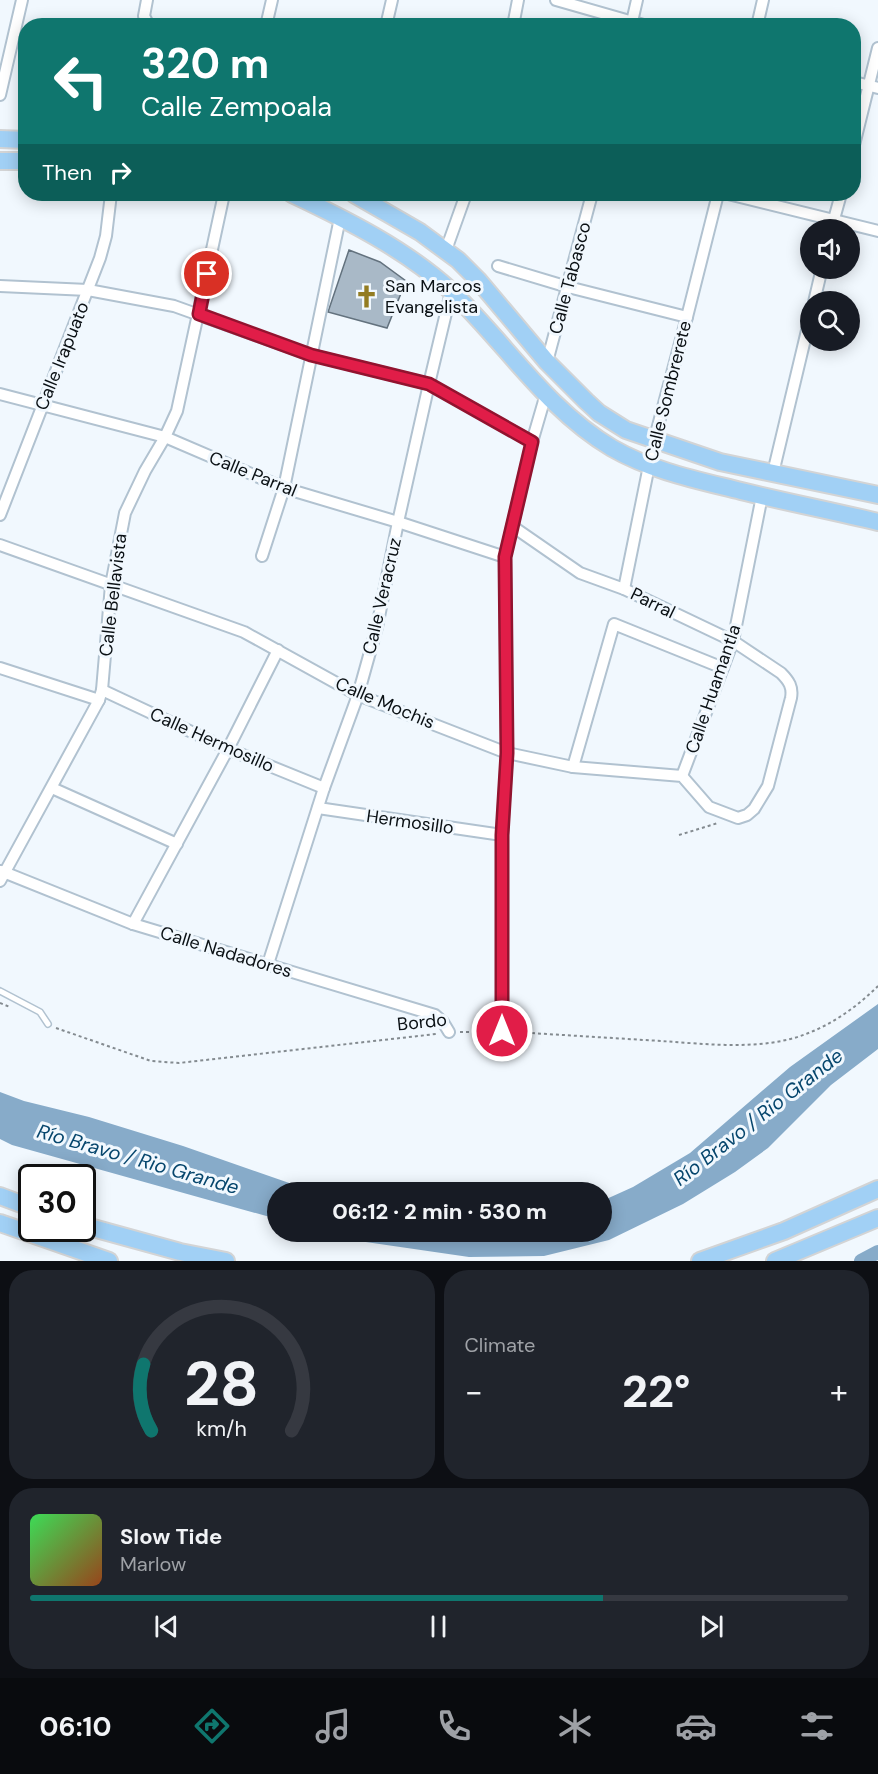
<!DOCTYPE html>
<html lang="en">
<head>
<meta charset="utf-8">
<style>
  :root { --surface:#171b24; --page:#20242c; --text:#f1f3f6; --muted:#9ea1a6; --line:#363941; --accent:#0f766e }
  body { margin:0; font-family:"DM Sans",sans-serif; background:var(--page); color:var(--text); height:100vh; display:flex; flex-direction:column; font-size:22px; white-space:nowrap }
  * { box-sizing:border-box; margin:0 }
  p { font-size:20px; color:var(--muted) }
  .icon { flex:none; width:33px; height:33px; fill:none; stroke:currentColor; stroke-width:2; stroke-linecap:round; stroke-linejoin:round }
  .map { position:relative; height:1261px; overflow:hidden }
  .panel { display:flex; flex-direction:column; gap:9px; padding:9px; background:#0d0f14; flex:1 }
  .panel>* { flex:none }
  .guide { position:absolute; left:18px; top:18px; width:843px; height:183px; border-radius:24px; box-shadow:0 3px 15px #0003; background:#0f766e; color:#fff; overflow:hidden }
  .fabs { position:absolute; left:800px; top:219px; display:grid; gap:12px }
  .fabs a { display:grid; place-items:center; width:60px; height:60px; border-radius:50%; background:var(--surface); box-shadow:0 3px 15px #0003; font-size:30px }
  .speed { position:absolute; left:18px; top:1164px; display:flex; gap:12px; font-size:30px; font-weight:700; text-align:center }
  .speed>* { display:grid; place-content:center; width:78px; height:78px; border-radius:50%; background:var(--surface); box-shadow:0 3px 15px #0003; line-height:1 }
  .speed .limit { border:3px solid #111; border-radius:9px; background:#fff; color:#111 }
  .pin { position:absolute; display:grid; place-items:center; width:51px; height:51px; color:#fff; margin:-26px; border:3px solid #fff; border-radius:50%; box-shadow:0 2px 6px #0007 }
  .me { position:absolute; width:66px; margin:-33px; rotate:0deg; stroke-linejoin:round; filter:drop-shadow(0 0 4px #0008) }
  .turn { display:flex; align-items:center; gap:21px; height:126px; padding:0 24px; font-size:27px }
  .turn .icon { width:78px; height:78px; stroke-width:2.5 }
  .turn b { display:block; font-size:42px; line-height:51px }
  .then { display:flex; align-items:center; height:57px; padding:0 24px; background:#0003; gap:12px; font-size:22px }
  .big { font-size:45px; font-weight:800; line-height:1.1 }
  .panel .widget { flex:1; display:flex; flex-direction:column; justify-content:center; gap:9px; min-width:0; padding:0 21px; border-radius:24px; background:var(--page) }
  .panel .dial { align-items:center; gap:0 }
  .dial svg { height:156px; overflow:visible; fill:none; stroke:var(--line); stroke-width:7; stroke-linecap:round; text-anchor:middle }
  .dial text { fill:var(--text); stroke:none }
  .song { display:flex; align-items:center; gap:18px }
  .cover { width:72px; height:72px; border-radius:9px; background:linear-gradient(135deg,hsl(130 70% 55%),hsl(20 70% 35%)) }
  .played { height:6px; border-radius:3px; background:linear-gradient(90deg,var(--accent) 70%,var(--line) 70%) }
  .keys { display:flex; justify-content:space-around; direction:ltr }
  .heat { display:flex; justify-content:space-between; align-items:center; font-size:33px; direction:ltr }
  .panel .tiles { flex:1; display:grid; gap:9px; grid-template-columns:1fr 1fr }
  .widget:last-child { grid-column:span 2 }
  .trip { position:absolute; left:267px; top:1182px; width:345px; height:60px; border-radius:30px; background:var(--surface); box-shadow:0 3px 15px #0003; font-weight:800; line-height:60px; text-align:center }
  .tabs { display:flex; height:96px; justify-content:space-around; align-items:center; background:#090b0e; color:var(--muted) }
  .tabs .icon { width:42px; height:42px }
  .tabs .current { color:var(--accent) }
  .tabs b { font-size:27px; color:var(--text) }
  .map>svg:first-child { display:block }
  .water { fill:#87abc9 }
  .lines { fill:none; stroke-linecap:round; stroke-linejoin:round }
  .canal { stroke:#87abc9; stroke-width:14 }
  .building { fill:#a9b9c7; stroke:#63727e; stroke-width:1.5 }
  .lane-casing { stroke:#b1c2d0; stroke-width:8 }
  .street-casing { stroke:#b1c2d0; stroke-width:14 }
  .primary-casing { stroke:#d3d4d5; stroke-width:20 }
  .path { stroke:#848b90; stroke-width:2; stroke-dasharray:3 3; stroke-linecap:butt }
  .lane { stroke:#fff; stroke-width:5 }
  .street { stroke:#fff; stroke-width:10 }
  .primary { stroke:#a1d0f5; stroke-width:16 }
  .route-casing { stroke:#92132f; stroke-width:15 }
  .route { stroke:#e11d48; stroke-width:10 }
  .labels { text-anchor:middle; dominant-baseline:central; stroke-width:6; stroke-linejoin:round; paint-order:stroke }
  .street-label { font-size:18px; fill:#0a1014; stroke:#f1f8fe }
  .poi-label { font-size:18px; fill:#0a1014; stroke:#f1f8fe; text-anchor:start }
  .water-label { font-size:20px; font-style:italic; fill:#06466d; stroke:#f1f8fe }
</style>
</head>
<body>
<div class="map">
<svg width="878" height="1261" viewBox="0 0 878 1261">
  <rect width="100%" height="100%" fill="#f1f8fe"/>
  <g class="water">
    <polygon points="878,1004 878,1049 831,1085 768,1148 735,1172 683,1204 609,1240 544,1256 469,1257 352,1240 321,1232 602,1232 602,1201 633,1187 690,1153 790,1067"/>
    <polygon points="0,1092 24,1101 89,1117 183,1146 295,1185 327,1192 278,1192 277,1219 12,1145 0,1139"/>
  </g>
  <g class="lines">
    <polyline class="canal" points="861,1261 878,1252"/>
  </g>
  <polygon class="building" points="349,250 380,262 406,281 387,328 328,312"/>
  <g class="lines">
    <defs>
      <polyline id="lane" points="0,991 40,1012 48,1024"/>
      <g id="street">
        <polyline points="147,0 144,16 149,26"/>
        <polyline points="556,0 647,26"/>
        <polyline points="266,26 272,0"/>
        <polyline points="386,26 392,0"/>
        <polyline points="513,26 518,0"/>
        <polyline points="631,26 637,0"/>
        <polyline points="757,26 763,0"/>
        <polyline points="854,82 878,88"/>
        <polyline points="0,95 22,0"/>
        <polyline points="854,145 878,48"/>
        <polyline points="728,194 878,231"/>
        <polyline points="831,230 841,194"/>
        <polyline points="446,250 466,194"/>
        <polyline points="498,266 568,287 687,317"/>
        <polyline points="0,286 88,290 174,306 311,355 429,384 532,442"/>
        <polyline points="814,302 822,268"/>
        <polyline points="547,362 592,194"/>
        <polyline points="0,394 165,437 284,488 398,522 505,557"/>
        <polyline points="773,473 810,318"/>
        <polyline points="0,515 100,258 106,236 111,194"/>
        <path d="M0,545L244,632L358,695L507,753L573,767L682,776L709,807L738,818L747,815L754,809L768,786L791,698C793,687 789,681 781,673L733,641L624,589L580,573L512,526"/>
        <polyline points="262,556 284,488 340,218"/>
        <polyline points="624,589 654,441 687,317 718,194"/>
        <polyline points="0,668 99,700"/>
        <polyline points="102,690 228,749 324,788"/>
        <polyline points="573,767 614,624 723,668"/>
        <polyline points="682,776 733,641 762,496"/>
        <polyline points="52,788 177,844"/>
        <polyline points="318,808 502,835"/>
        <polyline points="1,871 133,924 435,1015 443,1022 449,1032"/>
        <polyline points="0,881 99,700 102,690 111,585 125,513 145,471 165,437 177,411 224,194"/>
        <polyline points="133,924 228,749 278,650"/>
        <polyline points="268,964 324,788 358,695 377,627 398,522 429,384 451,292"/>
        <polyline points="502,1031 502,835 507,753 505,557 532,442 546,394"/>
      </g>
      <g id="primary">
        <polyline points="0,139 26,140"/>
        <polyline points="0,161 26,161"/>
        <path d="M292,194C347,220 405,249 450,290C505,342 546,409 612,448C652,471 697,480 741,491C786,502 832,511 878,522"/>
        <polyline points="354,194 420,232 458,260 478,280 547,362 586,401 599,413 626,430 720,462 878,495"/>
        <polyline points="0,1196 32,1208"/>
        <polyline points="0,1223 109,1261"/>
        <polyline points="82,1225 180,1252 226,1261"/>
        <polyline points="700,1261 784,1231 878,1189"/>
        <polyline points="775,1261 878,1218"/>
      </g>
    </defs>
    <use href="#lane" class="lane-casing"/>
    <use href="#street" class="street-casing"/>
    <use href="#primary" class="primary-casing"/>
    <g class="path">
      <polyline points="679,835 718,823"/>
      <polyline points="0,1003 10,1007"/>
      <polyline points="56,1028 151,1061 179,1063 436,1034"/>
      <polyline points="460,1032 490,1032"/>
      <path d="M514,1032C563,1035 612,1038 661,1041C707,1044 762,1051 806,1034C833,1024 858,1006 878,986"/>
    </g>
    <use href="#lane" class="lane"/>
    <use href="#street" class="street"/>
    <use href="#primary" class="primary"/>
  </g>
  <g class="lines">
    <defs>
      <polyline id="route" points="207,274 199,314 311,355 429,384 532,442 505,557 507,753 502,835 502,1031"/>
    </defs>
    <use href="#route" class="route-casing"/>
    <use href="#route" class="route"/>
  </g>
  <defs>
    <symbol id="church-bare" viewBox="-9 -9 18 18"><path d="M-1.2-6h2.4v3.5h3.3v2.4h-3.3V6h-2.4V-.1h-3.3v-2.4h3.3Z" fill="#937c22" stroke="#f1f8fe" stroke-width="2.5" paint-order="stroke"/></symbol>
  </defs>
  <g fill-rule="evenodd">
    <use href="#church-bare" x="350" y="280" width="33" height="33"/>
  </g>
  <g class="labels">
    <g class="street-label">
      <text transform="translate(570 278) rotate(-75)">Calle Tabasco</text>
      <text transform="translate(62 356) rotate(-68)">Calle Irapuato</text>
      <text transform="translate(668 391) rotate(-76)">Calle Sombrerete</text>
      <text transform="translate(253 474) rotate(22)">Calle Parral</text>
      <text transform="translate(113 595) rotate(-83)">Calle Bellavista</text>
      <text transform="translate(382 596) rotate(-77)">Calle Veracruz</text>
      <text transform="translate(653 603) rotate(26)">Parral</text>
      <text transform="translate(713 689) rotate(-71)">Calle Huamantla</text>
      <text transform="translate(385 703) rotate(23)">Calle Mochis</text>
      <text transform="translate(212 740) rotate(24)">Calle Hermosillo</text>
      <text transform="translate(410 822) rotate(8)">Hermosillo</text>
      <text transform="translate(226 952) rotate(17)">Calle Nadadores</text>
      <text transform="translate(422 1022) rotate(-6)">Bordo</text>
    </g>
    <g class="poi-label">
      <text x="385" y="286">San Marcos<tspan x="385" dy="21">Evangelista</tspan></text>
    </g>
    <g class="water-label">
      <text transform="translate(758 1117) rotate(-38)">Río Bravo / Rio Grande</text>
      <text transform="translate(138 1159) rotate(16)">Río Bravo / Rio Grande</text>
    </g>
  </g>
</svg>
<div class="fabs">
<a><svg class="icon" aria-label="sound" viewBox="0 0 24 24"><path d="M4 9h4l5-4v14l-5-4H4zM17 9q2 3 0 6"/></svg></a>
<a><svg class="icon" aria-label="search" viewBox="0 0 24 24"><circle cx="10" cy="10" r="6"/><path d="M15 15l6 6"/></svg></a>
</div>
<div class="speed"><div class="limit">30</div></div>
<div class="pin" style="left:207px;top:274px;background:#d93025"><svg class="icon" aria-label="arrive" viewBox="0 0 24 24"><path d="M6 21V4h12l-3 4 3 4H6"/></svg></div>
<svg class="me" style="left:502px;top:1031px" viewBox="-20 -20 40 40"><circle r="17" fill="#e11d48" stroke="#fff" stroke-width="3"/><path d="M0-11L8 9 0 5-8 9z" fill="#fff"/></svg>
<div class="trip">06:12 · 2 min · 530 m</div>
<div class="guide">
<div class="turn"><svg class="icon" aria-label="left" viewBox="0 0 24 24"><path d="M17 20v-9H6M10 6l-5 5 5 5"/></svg><div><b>320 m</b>Calle Zempoala</div></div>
<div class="then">Then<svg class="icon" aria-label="right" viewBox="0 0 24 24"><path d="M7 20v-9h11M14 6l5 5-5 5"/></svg></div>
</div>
</div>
<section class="panel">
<div class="tiles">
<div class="widget dial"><svg viewBox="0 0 100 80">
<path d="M14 69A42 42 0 1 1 86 69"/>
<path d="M14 69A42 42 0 0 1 10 35" stroke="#0f766e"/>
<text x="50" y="56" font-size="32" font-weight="700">28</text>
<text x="50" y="72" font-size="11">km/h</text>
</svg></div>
<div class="widget"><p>Climate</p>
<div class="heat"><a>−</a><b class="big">22°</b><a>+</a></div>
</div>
<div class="widget">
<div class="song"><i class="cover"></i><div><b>Slow Tide</b><p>Marlow</p></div></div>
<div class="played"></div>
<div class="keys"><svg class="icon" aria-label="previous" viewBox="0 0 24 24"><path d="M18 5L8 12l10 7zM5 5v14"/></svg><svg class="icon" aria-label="pause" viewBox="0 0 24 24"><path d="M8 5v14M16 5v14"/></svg><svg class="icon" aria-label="next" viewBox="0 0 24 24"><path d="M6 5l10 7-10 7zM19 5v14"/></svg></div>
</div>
</div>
</section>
<nav class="tabs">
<b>06:10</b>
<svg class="icon current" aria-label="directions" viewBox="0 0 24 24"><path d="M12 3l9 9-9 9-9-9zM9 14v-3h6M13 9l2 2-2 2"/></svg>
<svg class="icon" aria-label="music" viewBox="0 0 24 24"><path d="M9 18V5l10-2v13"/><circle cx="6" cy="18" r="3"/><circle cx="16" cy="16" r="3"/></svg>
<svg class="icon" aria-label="phone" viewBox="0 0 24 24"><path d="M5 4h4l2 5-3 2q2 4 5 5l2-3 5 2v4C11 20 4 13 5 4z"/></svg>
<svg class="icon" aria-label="climate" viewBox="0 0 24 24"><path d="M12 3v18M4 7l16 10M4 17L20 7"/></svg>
<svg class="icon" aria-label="car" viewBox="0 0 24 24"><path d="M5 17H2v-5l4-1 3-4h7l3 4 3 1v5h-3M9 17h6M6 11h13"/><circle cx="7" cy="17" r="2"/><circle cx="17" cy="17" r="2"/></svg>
<svg class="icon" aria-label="filters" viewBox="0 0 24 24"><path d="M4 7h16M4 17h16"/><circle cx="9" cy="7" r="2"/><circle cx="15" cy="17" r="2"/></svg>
</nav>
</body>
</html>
